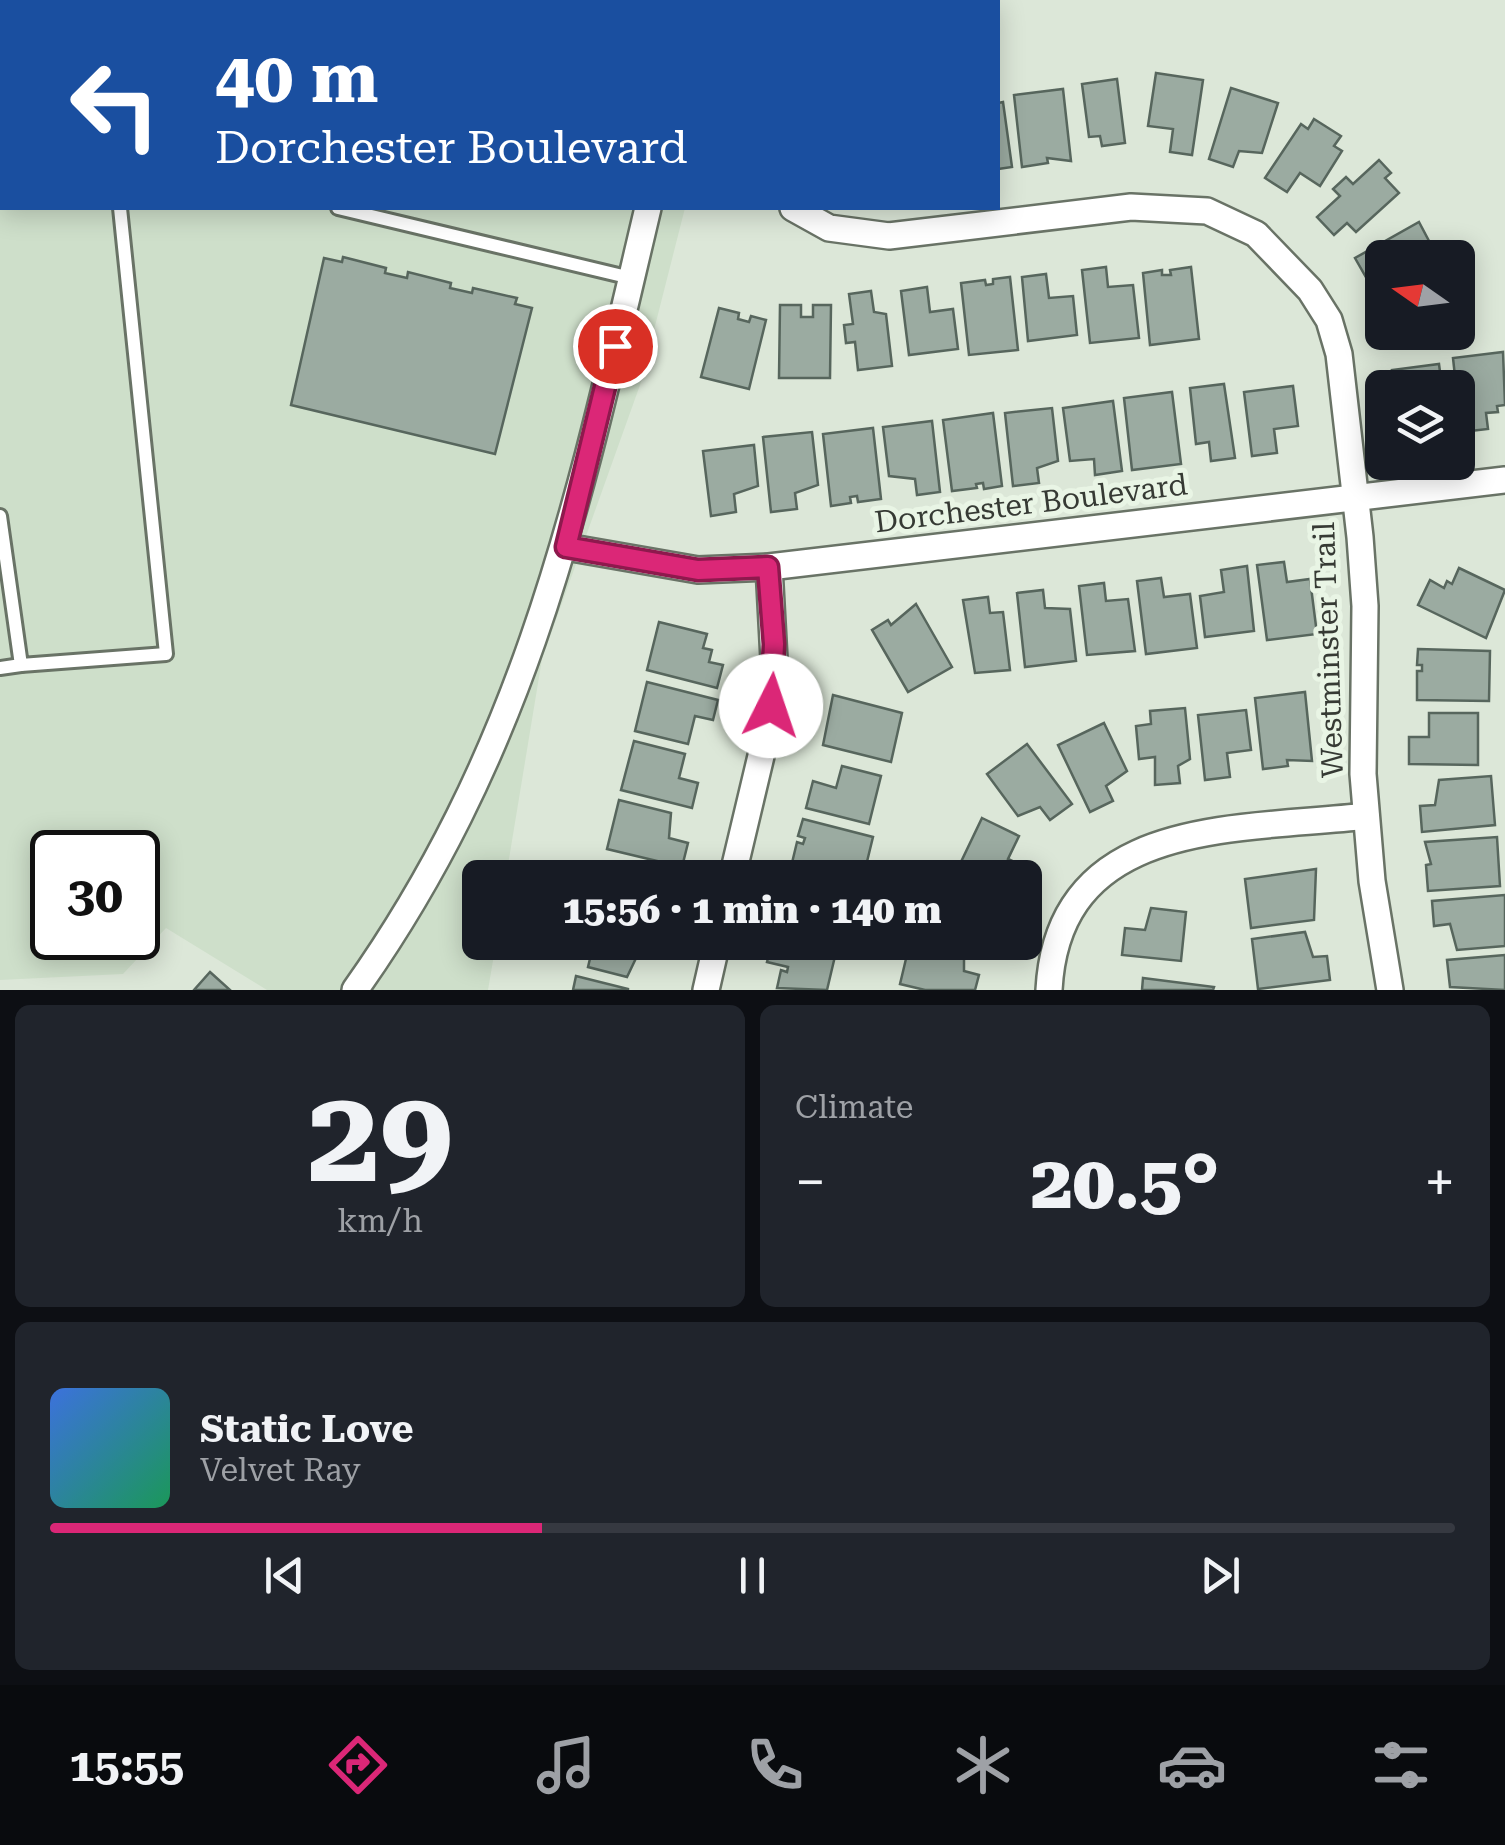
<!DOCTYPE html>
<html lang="en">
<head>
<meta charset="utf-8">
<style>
  :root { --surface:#171b24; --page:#20242c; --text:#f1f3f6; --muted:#9ea1a6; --line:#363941; --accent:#db2777 }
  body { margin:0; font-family:"Roboto Serif",serif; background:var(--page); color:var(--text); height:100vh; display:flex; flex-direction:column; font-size:38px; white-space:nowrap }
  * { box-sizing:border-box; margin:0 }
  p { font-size:32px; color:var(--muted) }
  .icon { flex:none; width:55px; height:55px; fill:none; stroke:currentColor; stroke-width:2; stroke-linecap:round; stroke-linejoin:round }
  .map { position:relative; height:990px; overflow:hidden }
  .drawer { display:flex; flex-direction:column; gap:15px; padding:15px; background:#0d0f14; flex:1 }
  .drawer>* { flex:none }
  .banner { position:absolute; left:0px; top:0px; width:1000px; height:210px; box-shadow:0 5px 25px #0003; background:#1a4fa0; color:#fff; overflow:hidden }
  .needle { width:65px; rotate:284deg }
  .fabs { position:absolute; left:1365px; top:240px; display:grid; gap:20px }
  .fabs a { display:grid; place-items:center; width:110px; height:110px; border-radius:15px; background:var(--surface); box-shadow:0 5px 25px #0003; font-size:50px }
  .speed { position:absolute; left:30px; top:830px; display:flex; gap:20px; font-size:50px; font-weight:700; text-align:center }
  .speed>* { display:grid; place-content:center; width:130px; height:130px; border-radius:50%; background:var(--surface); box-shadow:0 5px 25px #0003; line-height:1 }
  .speed .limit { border:5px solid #111; border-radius:15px; background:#fff; color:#111 }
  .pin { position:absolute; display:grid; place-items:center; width:85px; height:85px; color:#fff; margin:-42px; border:5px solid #fff; border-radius:50%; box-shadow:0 2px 10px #0007 }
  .me { position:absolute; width:110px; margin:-55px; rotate:4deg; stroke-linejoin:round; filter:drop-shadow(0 0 8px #0008) }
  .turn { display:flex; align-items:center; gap:35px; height:210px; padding:0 50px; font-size:45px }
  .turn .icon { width:130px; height:130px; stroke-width:2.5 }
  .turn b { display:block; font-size:70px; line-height:85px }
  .big { font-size:75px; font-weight:800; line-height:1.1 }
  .drawer .widget { flex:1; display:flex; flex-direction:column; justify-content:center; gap:15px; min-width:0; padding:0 35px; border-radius:15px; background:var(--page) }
  .drawer .dial { align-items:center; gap:0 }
  .dial b { font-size:130px; line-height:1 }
  .song { display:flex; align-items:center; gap:30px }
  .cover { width:120px; height:120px; border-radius:15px; background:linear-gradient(135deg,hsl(220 70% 55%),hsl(150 70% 35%)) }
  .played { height:10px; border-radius:5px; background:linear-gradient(90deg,var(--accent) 35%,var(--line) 35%) }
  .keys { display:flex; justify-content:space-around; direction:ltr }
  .heat { display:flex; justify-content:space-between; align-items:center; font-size:55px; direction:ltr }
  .drawer .tiles { flex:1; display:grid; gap:15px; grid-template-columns:1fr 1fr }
  .widget:last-child { grid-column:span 2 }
  .trip { position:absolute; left:462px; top:860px; width:580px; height:100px; border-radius:15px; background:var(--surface); box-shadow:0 5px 25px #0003; font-weight:800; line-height:100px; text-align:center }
  .dock { display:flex; height:160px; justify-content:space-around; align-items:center; background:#090b0e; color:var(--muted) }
  .dock .icon { width:70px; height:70px }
  .dock .on { color:var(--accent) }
  .dock b { font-size:45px; color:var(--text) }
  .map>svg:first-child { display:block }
  .built { fill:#cedfca; fill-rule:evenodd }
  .building { fill:#9baba1; stroke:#57665d; stroke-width:2.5 }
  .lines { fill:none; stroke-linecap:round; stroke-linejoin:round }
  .service-casing { stroke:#697366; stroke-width:18 }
  .minor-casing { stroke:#697366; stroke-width:30 }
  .service { stroke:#fff; stroke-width:12 }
  .minor { stroke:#fff; stroke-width:25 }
  .route-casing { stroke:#8e194d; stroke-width:25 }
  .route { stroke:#db2777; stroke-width:18 }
  .labels { text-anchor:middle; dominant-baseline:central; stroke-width:10; stroke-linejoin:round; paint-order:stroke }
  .street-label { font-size:30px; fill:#363a34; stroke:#e9f5e5 }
</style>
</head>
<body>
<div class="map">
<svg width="1505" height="990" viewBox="0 0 1505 990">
  <rect width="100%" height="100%" fill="#dce7d8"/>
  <path class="built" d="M0,75L2,208H685L640,385L542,659L506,877L480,878V942L496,943L488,990H267L166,928L123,974L0,980ZM52,852H138V938H52Z"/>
  <g class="building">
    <polygon points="1156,73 1203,80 1192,155 1170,152 1173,129 1148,126"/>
    <polygon points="1117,79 1125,143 1102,146 1100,136 1089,137 1082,84"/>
    <polygon points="1231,88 1278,103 1262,153 1239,151 1233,167 1209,159"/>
    <polygon points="1063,89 1071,161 1047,158 1048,163 1022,167 1014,95"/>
    <polygon points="1003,102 1012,167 998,169 998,103"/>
    <polygon points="1314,119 1341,136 1334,146 1342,151 1320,186 1300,173 1287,192 1265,178 1301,124 1308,129"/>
    <polygon points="1379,160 1391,173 1385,178 1399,193 1356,232 1347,223 1334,235 1317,217 1340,196 1333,189 1346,177 1353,184"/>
    <polygon points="1419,222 1438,258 1382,258 1382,270 1367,279 1355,258"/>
    <polygon points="343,257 386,268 385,273 407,278 408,272 451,283 450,288 472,293 473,288 517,298 515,304 532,308 495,454 291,405 324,258 342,262"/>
    <polygon points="1106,267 1108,287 1133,285 1139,338 1090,343 1082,270"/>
    <polygon points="1191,267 1199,339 1150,345 1143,273 1162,270 1162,275 1171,275 1170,270"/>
    <polygon points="1046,274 1049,298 1073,296 1077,335 1028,341 1022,277"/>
    <polygon points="1010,277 1018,350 969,355 961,283 985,280 986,285 993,284 993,279"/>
    <polygon points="927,287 930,312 953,309 958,349 909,355 901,291"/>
    <polygon points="871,291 874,312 886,314 892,366 858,370 855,342 846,343 844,325 853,324 849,294"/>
    <polygon points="780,305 801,305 801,317 813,317 813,305 831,305 830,378 779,378"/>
    <polygon points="719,308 739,313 738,319 749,322 751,316 766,320 749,389 701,377"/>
    <polygon points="1503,352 1505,405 1497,406 1498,412 1486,413 1488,429 1461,432 1453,358"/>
    <polygon points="1439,364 1442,388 1395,388 1392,370"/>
    <polygon points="1224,384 1235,458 1211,461 1209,442 1196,444 1190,388"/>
    <polygon points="1293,386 1298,426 1274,429 1277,453 1252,456 1244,392"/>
    <polygon points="1172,392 1181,464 1132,470 1124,398"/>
    <polygon points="1113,401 1122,471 1095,475 1094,459 1070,461 1063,408"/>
    <polygon points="1052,408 1058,461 1037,468 1039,483 1013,486 1005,413"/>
    <polygon points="993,413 1002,486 984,489 983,483 976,484 977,488 952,491 943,420"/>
    <polygon points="932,421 940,492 917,495 915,479 889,476 883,427"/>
    <polygon points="873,428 881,499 858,502 857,496 850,497 851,503 831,506 823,434"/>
    <polygon points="812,432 818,485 795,493 797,509 771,512 763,437"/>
    <polygon points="754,445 758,486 734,494 736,512 711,516 703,451"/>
    <polygon points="1284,562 1287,582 1310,579 1317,634 1267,640 1257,565"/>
    <polygon points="1247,566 1254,631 1205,637 1200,596 1224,592 1221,570"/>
    <polygon points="1459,568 1505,590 1486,638 1418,605 1430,580 1444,588 1447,581 1452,584"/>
    <polygon points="1161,578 1164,597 1190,594 1197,648 1146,654 1137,581"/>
    <polygon points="1104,583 1106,601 1128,599 1135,651 1087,655 1079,586"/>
    <polygon points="1043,590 1045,608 1070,609 1076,661 1025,667 1017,593"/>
    <polygon points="988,597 990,613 1003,612 1010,670 975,673 963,600"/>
    <polygon points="916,604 952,667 908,692 872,630 888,620 891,625"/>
    <polygon points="659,622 707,634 703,648 712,650 709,662 723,665 717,688 647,670"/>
    <polygon points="1418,649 1490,651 1489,701 1417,700 1417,671 1422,671 1422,665 1417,665"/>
    <polygon points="647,682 718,700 713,720 695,716 688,744 635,731"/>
    <polygon points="1305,692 1312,761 1287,760 1288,766 1263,769 1255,698"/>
    <polygon points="833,695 902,713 891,762 823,745"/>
    <polygon points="1185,708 1190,759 1178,766 1180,783 1155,785 1155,757 1139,759 1136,726 1151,724 1150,711"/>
    <polygon points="1246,710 1251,750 1227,753 1230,777 1205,780 1198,715"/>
    <polygon points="1429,713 1478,713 1478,765 1409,764 1409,737 1429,737"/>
    <polygon points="1104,723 1127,771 1106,786 1113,801 1090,812 1058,745"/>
    <polygon points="634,741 685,754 679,778 698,783 692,808 621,790"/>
    <polygon points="1027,744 1072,804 1050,820 1040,807 1018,816 987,774"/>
    <polygon points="842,766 881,776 869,824 806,808 813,781 836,788"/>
    <polygon points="1491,776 1495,825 1422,832 1420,806 1435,805 1439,780"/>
    <polygon points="619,800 671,813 669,838 688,843 682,867 607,849"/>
    <polygon points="982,818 1019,836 1008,859 1030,869 1025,879 987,878 960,864"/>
    <polygon points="803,819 873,837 863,878 833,878 791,867 797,842 803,844 805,838 798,836"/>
    <polygon points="1497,837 1500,886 1428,891 1426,865 1431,864 1425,842"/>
    <polygon points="614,862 653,871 651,878 610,878"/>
    <polygon points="1316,869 1314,920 1251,928 1245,879"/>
    <polygon points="1505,895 1505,946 1457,950 1450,924 1434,926 1432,901"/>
    <polygon points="1151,908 1186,912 1181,961 1122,955 1125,928 1145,930"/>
    <polygon points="1305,932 1313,957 1327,956 1330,980 1258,989 1252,939"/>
    <polygon points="594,942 650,942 646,957 638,954 627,977 588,967"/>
    <polygon points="772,942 800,942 836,952 827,990 777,988 781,970 787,972 788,967 767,962"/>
    <polygon points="910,942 964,948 964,971 979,975 975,990 925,990 900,984"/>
    <polygon points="1505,955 1505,990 1450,987 1447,960"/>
    <polygon points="210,972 230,990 194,990"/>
    <polygon points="576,976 628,989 628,990 573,990"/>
    <polygon points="1143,978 1214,987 1213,990 1142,990"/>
  </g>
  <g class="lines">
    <defs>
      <g id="service">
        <polyline points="0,120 2,120"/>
        <polyline points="338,208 631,278"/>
        <polyline points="0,516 21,665 166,654 120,208"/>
        <polyline points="0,668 21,665"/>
      </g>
      <g id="minor">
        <polyline points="697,2 697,0"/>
        <polyline points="793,208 829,228 889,236 1131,207 1207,211 1256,234 1310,290 1329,320 1339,354 1360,537 1365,606 1363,774 1372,881 1390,990"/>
        <polyline points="566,547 698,570 769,567 1505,480"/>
        <polyline points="732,878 766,735 775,678 769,567"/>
        <path d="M355,990C530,743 580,495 648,208"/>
        <polyline points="706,990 717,942"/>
        <path d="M1049,990C1058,816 1238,831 1366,816"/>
      </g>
    </defs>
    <use href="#service" class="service-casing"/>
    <use href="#minor" class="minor-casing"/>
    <use href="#service" class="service"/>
    <use href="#minor" class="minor"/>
  </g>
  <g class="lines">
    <defs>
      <polyline id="route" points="615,346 566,547 698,570 768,567 774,644 771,706"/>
    </defs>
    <use href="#route" class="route-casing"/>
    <use href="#route" class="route"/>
  </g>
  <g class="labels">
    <g class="street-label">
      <text transform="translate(1031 503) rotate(-7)">Dorchester Boulevard</text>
      <text transform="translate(1328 650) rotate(-92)">Westminster Trail</text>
    </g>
  </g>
</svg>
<div class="fabs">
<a><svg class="needle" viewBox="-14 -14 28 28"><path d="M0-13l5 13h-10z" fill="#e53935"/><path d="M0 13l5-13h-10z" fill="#9ea1a6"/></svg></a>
<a><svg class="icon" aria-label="layers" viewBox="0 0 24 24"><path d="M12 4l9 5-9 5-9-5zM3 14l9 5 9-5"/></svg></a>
</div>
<div class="speed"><div class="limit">30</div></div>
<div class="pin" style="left:615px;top:346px;background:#d93025"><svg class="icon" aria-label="arrive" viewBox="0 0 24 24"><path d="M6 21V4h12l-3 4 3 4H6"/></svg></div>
<svg class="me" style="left:771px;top:706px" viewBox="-20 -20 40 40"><circle r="19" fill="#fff"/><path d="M0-13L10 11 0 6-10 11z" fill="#db2777"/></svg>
<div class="trip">15:56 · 1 min · 140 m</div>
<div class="banner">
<div class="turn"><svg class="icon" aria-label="left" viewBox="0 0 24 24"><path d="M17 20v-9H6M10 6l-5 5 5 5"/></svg><div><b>40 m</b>Dorchester Boulevard</div></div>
</div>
</div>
<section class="drawer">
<div class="tiles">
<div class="widget dial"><b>29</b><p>km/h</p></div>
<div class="widget"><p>Climate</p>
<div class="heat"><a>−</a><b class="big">20.5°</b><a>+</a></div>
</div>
<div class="widget">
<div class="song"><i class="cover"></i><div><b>Static Love</b><p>Velvet Ray</p></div></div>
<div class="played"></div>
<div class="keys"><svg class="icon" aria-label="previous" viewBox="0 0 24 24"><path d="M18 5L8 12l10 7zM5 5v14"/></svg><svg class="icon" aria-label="pause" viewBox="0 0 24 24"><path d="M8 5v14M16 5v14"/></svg><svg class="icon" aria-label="next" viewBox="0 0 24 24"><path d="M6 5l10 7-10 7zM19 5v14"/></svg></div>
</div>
</div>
</section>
<nav class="dock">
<b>15:55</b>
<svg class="icon on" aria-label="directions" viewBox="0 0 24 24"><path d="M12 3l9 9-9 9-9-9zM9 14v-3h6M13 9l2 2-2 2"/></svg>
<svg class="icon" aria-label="music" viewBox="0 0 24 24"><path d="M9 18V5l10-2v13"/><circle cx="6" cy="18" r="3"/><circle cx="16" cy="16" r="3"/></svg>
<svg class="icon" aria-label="phone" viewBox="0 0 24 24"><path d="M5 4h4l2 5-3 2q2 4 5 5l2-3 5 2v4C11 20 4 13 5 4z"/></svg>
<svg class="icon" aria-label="climate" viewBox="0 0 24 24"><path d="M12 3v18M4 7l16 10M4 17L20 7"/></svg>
<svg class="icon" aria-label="car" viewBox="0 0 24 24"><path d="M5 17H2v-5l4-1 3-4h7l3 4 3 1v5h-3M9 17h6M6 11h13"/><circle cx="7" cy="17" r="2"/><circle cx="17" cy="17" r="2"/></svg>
<svg class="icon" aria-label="filters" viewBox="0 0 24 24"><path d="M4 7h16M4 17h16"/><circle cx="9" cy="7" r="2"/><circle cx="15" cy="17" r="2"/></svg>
</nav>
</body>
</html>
